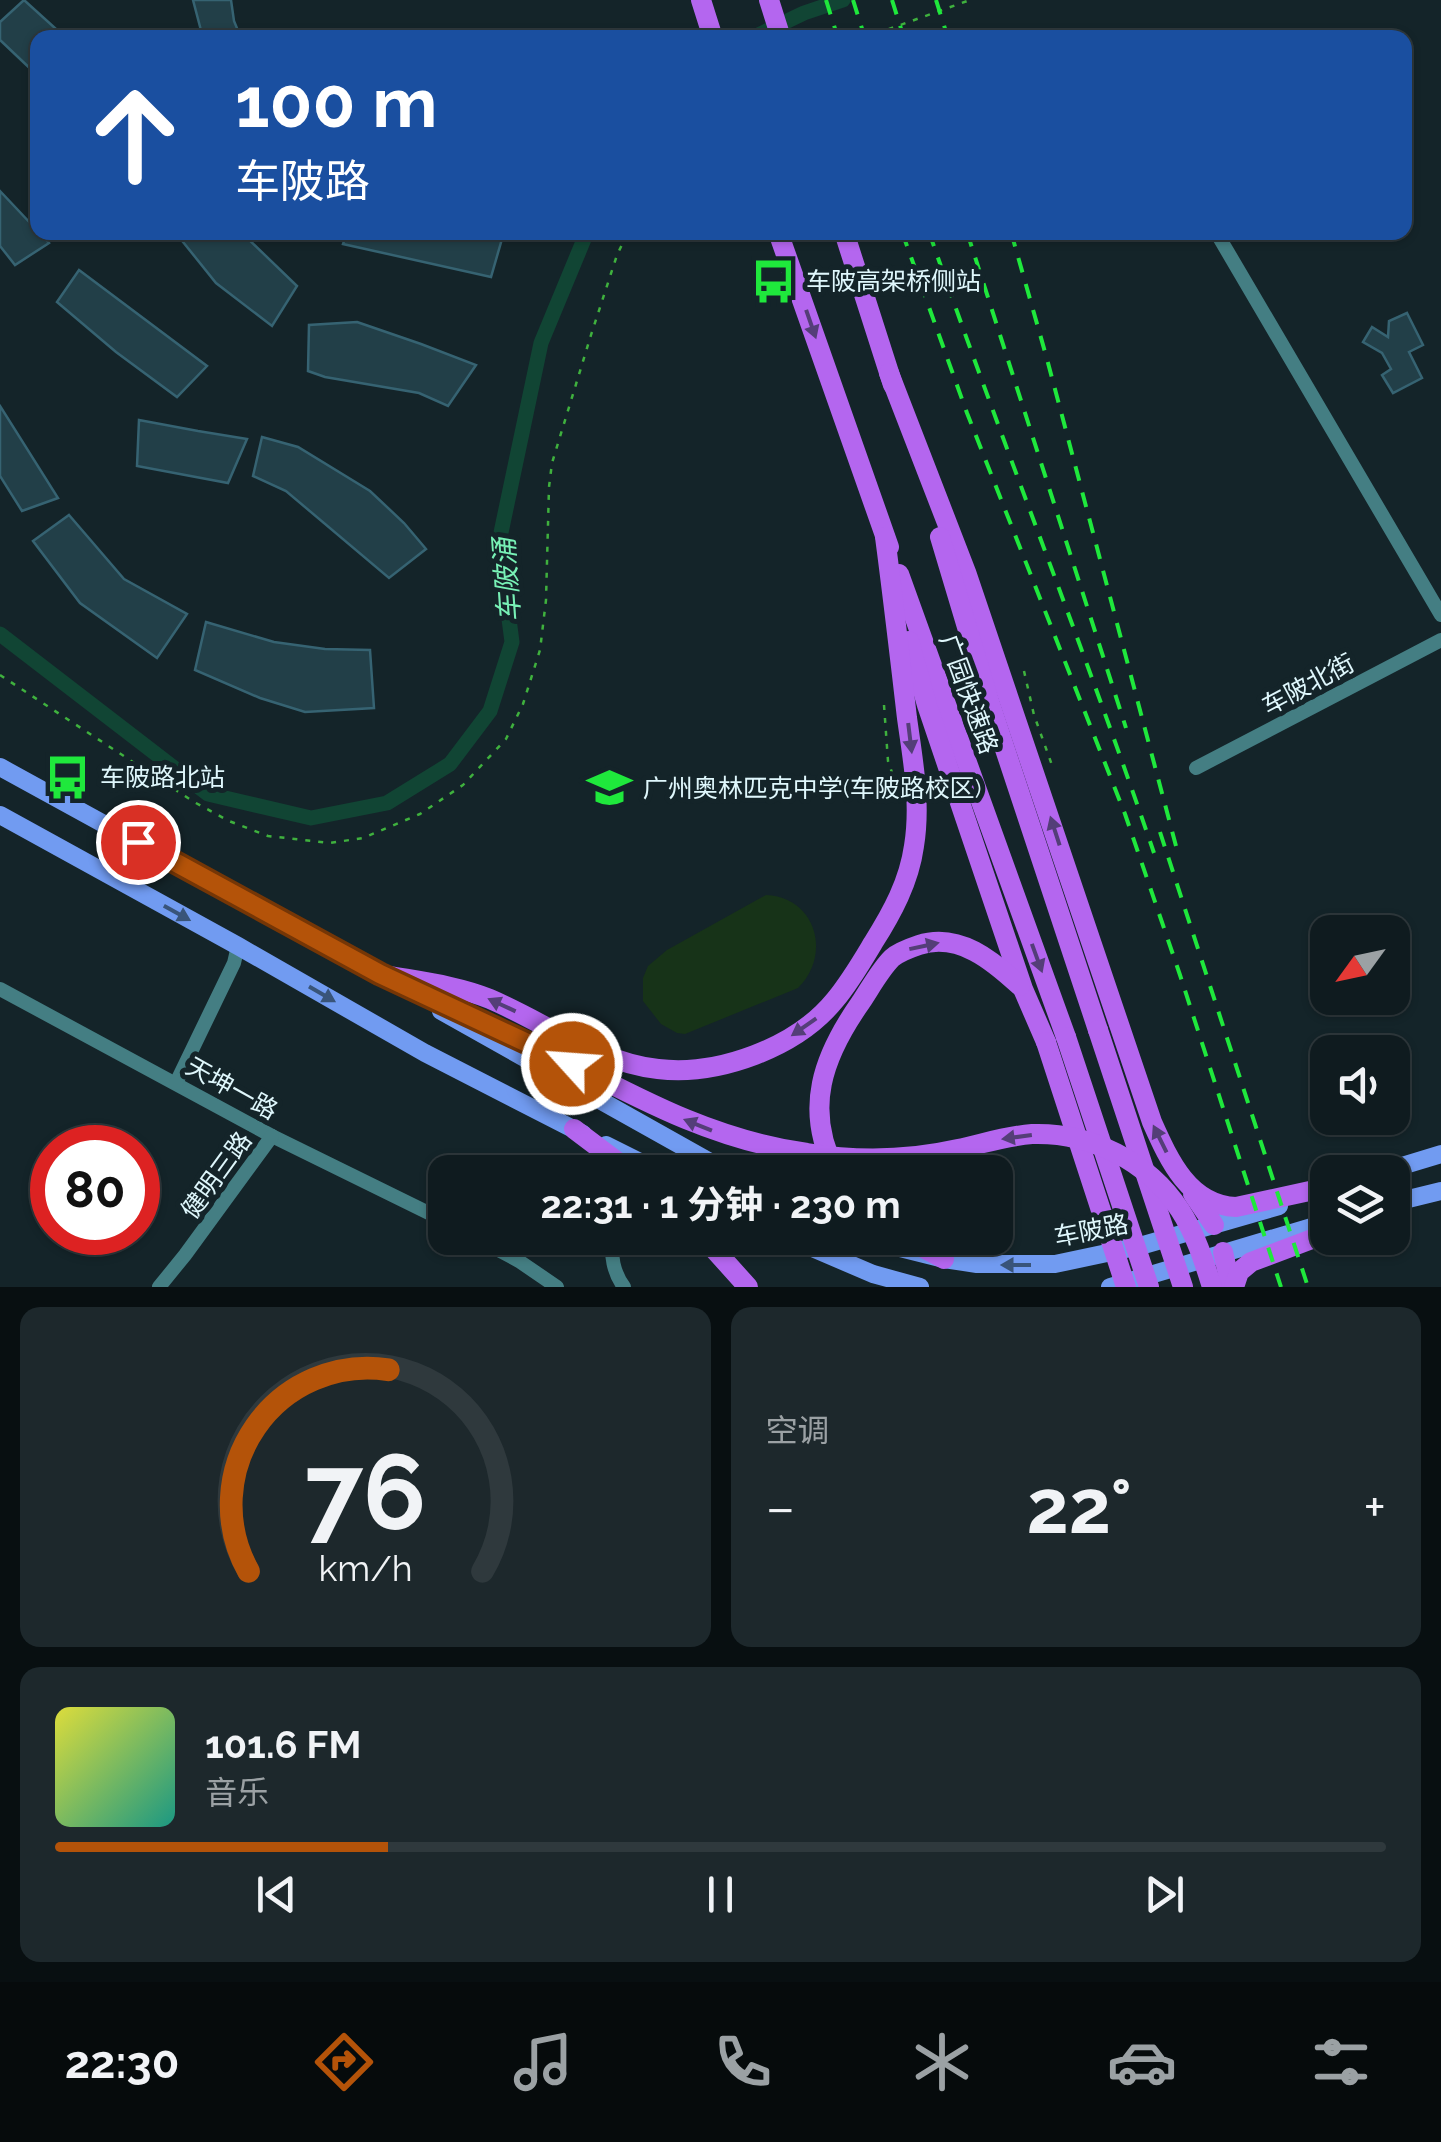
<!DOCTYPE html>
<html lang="zh">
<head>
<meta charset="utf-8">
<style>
  :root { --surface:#0f1b1f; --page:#1d282c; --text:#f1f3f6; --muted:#9ba1a4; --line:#2f393d; --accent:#b45309 }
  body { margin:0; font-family:Raleway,"Noto Sans SC",sans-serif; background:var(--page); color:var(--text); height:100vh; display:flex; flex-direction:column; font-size:38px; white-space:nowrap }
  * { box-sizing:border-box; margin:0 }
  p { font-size:32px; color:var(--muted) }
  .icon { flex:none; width:55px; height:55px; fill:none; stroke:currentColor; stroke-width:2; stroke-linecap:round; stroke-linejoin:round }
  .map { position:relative; height:1287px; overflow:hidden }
  .panel { display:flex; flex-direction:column; gap:20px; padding:20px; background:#080f11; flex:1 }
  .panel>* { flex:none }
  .hud { position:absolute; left:30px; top:30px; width:1382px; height:210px; border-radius:20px; box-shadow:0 2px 8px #0004,0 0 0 2px var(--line); background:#1a4fa0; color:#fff; overflow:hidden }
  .needle { width:65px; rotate:237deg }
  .buttons { position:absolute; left:1310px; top:915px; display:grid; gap:20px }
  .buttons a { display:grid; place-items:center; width:100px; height:100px; border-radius:20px; background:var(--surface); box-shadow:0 2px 8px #0004,0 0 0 2px var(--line); font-size:50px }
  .speed { position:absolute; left:30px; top:1125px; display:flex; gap:20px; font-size:50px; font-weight:700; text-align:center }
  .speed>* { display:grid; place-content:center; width:130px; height:130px; border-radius:50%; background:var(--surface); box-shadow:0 2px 8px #0004,0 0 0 2px var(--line); line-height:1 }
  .speed .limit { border:15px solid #d22; background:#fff; color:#111 }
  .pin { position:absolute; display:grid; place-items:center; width:85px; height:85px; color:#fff; margin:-42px; border:5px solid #fff; border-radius:50%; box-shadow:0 2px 10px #0007 }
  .me { position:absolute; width:110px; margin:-55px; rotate:296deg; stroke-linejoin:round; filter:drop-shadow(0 0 8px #0008) }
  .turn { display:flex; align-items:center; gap:35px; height:210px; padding:0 40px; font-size:45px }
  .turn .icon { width:130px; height:130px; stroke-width:2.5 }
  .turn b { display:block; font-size:70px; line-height:85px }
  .big { font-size:75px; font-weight:700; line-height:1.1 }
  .panel .tile { flex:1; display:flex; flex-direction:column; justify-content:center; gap:15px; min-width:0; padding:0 35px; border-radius:20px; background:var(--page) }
  .panel .dial { align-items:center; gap:0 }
  .dial svg { height:260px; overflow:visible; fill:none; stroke:var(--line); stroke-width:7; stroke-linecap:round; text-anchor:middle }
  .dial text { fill:var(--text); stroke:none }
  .song { display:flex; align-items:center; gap:30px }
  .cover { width:120px; height:120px; border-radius:15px; background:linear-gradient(135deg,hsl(60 70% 55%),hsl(170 70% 35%)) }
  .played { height:10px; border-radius:5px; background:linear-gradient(90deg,var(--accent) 25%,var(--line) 25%) }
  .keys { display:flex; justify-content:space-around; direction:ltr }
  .heat { display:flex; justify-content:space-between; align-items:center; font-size:55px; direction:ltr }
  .panel .tiles { flex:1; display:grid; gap:20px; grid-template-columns:1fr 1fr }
  .tile:last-child { grid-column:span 2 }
  .trip { position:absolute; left:428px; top:1155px; width:585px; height:100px; border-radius:20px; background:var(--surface); box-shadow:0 2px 8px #0004,0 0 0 2px var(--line); font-weight:700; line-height:100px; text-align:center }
  .tabs { display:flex; height:160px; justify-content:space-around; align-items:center; background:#060b0c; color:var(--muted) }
  .tabs .icon { width:70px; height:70px }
  .tabs .active { color:var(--accent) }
  .tabs b { font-size:45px; color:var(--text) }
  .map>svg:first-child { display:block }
  .green { fill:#173318 }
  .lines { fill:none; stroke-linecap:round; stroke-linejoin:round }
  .canal { stroke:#114534; stroke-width:15 }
  .building { fill:#223f48; stroke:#366372; stroke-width:2.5 }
  .path { stroke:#3fb13e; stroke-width:2.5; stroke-dasharray:5 8; stroke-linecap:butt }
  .minor { stroke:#447e83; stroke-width:14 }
  .major { stroke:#719bf1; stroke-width:18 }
  .highway { stroke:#b466ef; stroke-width:20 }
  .rail { stroke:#1fe83c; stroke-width:4; stroke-dasharray:15 12; stroke-linecap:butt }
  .highway-bridge { stroke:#b466ef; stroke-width:20 }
  .oneway { fill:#543e78 }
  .oneway2 { fill:#395479 }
  .route-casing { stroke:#753606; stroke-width:25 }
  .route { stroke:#b45309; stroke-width:18 }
  .labels { text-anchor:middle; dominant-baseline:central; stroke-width:10; stroke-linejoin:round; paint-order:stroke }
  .poi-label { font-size:25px; fill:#dff7fc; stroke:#142429; text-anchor:start }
  .street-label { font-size:25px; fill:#dff7fc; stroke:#142429 }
  .water-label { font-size:28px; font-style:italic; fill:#78f1b6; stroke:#142429 }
</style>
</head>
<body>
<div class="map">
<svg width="1441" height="1287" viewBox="0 0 1441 1287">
  <rect width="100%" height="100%" fill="#142429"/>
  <path class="green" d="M766,895C816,897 832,955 798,988L685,1034L677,1033L661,1024L643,1001V978L648,966L667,950Z"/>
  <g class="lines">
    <g class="canal">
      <polyline points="752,38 804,13 843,0"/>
      <polyline points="0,634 208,794 311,818 387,803 450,764 490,711 512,642 499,542 541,343 587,232"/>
    </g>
  </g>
  <g class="building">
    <polygon points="24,0 66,38 38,38 38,76 0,40 0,22"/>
    <polygon points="193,0 231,0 234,21 241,38 203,38"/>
    <polygon points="0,191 49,243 15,265 0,246"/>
    <polygon points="175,232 241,232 297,286 272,326 216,283"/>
    <polygon points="347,232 504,232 491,277 343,244"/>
    <polygon points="79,270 207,366 177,397 116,352 57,302"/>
    <polygon points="1407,313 1423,345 1409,352 1422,378 1393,393 1382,375 1391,369 1382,353 1363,342 1372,327 1388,337 1389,321"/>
    <polygon points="357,322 421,344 476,365 448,406 419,393 325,377 308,371 309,325"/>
    <polygon points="0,406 58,498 22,511 0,476"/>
    <polygon points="139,420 198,431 247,439 228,483 137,466"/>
    <polygon points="262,437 298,447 370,491 404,523 426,549 389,578 286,491 253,476"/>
    <polygon points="69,515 124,579 187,614 157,658 80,603 33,541"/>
    <polygon points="206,622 274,642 325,649 370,650 374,708 305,712 260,698 195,670"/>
  </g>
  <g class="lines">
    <g class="path">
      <polyline points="864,38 970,0"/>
      <polyline points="1024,671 1034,715 1053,768"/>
      <polyline points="0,675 194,802 229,821 268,836 330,843 363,838 420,814 463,785 506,739 523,704 540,650 546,600 549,487 552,463 591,335 617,255 628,232"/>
      <polyline points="884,705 888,761 897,787"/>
    </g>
    <g class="minor">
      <polyline points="1216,232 1441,615"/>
      <polyline points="1196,768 1441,640"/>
      <polyline points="0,989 272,1136 445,1221"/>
      <polyline points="176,1083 234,963 238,946"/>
      <polyline points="476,1238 519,1261 557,1287"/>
      <path d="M612,1238C611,1256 613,1272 624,1287"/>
      <polyline points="159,1287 185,1255 272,1136"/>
    </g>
    <g class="major">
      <polyline points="0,767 388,980"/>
      <polyline points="0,815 238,946 425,1053 583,1134"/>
      <polyline points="441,1011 728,1172"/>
      <polyline points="606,1145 660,1172"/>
      <polyline points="1382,1172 1441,1154"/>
      <polyline points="1392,1203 1441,1191"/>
      <polyline points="789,1238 873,1274 920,1287"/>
      <polyline points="860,1238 944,1259 977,1264 1055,1264 1140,1246 1279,1206"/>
      <polyline points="1110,1287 1328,1222"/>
    </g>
    <g class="highway">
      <polyline points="701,0 713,38"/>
      <polyline points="769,0 781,38"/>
      <polyline points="778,232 889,547"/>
      <polyline points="844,232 893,385"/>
      <path d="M889,373L966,572L1152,1122C1169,1160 1189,1205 1236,1207L1328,1187"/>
      <polyline points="940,537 990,704 1098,1030"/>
      <polyline points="899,574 1066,1037"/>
      <polyline points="909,641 927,705 1023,989 1046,1042"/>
      <path d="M379,974C416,981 456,985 490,999C546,1023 597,1062 658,1069C718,1076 796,1048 835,1000C850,982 861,963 873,943C892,913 909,882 914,846C921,803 913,761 907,718C900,658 893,597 885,537"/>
      <polyline points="409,988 541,1048"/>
      <polyline points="574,1129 631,1172"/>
      <path d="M836,1172C803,1109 823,1056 861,1002C871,987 880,970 892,958C899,952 910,948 919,945C959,932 993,961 1020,986"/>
      <polyline points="1193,1194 1214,1225"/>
      <polyline points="704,1238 748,1287"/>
      <polyline points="904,1238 944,1259"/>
      <polyline points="1223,1252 1231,1287"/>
      <polyline points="1234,1287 1239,1272 1251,1262 1328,1233"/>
    </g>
    <g class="rail">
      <polyline points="826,0 838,38"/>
      <polyline points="853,0 865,38"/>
      <polyline points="892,0 904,38"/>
      <polyline points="936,0 948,38"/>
      <polyline points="902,232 967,413 1125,814 1180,975 1281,1287"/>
      <path d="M929,232C1001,440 1083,645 1154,853"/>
      <polyline points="967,232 1126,728"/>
      <polyline points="1011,232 1047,359 1176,846"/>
      <polyline points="1160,832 1308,1287"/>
    </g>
    <g class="highway-bridge">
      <polyline points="1098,1030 1183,1287"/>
      <polyline points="1066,1037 1149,1287"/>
      <polyline points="1046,1042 1126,1287"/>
      <path d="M541,1048C629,1093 707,1139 807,1153C856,1161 909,1160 958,1149C982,1144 1006,1136 1032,1134C1090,1132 1148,1161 1180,1210C1195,1233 1204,1261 1212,1287"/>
    </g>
  </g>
  <defs><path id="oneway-solid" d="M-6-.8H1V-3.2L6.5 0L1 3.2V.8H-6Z" transform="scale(2.5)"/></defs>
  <g class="oneway">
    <use href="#oneway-solid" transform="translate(811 324) rotate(71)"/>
    <use href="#oneway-solid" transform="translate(910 738) rotate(83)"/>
    <use href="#oneway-solid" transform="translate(1055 831) rotate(-108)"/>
    <use href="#oneway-solid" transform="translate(924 946) rotate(-12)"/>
    <use href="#oneway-solid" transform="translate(1037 958) rotate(70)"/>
    <use href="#oneway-solid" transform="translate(502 1005) rotate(-155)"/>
    <use href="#oneway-solid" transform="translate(804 1027) rotate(145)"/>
    <use href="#oneway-solid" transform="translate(698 1125) rotate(-158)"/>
    <use href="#oneway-solid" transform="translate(1017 1137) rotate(172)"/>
    <use href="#oneway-solid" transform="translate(1160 1139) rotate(-116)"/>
  </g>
  <g class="oneway2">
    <use href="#oneway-solid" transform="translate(177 913) rotate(29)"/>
    <use href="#oneway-solid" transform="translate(322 994) rotate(30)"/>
    <use href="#oneway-solid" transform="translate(1016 1265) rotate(180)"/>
  </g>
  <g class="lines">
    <defs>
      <polyline id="route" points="138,842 380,974 572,1064"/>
    </defs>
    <use href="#route" class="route-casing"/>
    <use href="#route" class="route"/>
  </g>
  <defs>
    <symbol id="bus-bare" viewBox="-9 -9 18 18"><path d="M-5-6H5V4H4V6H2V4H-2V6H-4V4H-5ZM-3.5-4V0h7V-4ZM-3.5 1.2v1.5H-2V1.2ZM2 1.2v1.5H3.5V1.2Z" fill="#1fe83c" stroke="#142429" stroke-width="2.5" paint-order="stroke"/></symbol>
    <symbol id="school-bare" viewBox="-9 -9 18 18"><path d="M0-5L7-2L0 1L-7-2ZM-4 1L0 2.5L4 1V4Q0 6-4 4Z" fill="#1fe83c" stroke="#142429" stroke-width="2.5" paint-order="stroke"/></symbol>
  </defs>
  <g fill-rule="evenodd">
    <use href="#bus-bare" x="742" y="250" width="63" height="63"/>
    <use href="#bus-bare" x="36" y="746" width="63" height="63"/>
    <use href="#school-bare" x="578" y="756" width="63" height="63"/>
  </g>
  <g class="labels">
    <g class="poi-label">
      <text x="806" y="281">车陂高架桥侧站</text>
      <text x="100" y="777">车陂路北站</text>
      <text x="643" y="788">广州奥林匹克中学(车陂路校区)</text>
    </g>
    <g class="street-label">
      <text transform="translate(1308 684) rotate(-28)">车陂北街</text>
      <text transform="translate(969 694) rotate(70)">广园快速路</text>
      <text transform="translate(232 1088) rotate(29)">天坤一路</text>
      <text transform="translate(216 1175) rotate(-54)">健明三路</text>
      <text transform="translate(1091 1230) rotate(-11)">车陂路</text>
    </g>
    <g class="water-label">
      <text transform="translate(507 580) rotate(-94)">车陂涌</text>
    </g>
  </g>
</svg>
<div class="buttons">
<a><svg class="needle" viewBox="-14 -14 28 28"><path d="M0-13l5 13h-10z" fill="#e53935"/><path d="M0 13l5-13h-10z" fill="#9ba1a4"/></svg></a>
<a><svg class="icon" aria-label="sound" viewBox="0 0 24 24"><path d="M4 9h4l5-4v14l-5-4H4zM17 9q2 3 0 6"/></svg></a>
<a><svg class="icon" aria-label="layers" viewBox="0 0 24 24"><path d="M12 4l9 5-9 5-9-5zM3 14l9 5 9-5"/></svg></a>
</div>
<div class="speed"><div class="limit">80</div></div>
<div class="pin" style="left:138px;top:842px;background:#d93025"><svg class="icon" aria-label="arrive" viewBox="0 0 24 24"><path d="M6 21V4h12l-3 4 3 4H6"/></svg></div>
<svg class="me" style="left:572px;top:1064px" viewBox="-20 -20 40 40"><circle r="17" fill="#b45309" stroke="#fff" stroke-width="3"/><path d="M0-11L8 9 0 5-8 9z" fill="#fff"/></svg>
<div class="trip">22:31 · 1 分钟 · 230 m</div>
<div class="hud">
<div class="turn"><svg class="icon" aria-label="ahead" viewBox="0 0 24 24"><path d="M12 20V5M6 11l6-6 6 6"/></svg><div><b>100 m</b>车陂路</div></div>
</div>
</div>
<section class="panel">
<div class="tiles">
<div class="tile dial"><svg viewBox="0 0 100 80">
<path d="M14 69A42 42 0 1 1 86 69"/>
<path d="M14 69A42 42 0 0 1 57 7" stroke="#b45309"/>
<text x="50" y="56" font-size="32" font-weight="700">76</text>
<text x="50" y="72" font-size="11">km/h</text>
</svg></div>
<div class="tile"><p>空调</p>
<div class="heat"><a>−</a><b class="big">22°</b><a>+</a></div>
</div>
<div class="tile">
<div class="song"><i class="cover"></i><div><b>101.6 FM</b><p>音乐</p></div></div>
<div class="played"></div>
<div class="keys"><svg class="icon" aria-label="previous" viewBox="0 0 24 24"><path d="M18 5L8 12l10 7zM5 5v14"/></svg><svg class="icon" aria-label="pause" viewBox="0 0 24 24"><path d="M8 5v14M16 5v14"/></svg><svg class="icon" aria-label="next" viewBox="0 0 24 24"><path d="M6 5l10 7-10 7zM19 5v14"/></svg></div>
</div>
</div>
</section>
<nav class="tabs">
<b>22:30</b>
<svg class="icon active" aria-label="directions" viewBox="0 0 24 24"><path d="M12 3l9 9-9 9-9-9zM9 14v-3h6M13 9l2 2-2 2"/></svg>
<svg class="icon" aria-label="music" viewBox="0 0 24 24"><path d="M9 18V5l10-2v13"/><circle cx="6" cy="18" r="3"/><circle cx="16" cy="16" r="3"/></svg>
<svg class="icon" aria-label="phone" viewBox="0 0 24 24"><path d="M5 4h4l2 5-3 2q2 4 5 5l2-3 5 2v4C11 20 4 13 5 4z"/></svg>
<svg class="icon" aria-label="climate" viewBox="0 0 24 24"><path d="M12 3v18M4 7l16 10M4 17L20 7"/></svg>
<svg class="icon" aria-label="car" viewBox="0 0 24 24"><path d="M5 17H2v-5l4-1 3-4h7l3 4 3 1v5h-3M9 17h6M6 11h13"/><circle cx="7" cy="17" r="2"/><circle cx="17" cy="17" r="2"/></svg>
<svg class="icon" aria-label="filters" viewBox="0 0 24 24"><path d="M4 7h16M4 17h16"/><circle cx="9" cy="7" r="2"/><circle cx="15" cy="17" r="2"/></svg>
</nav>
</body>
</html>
